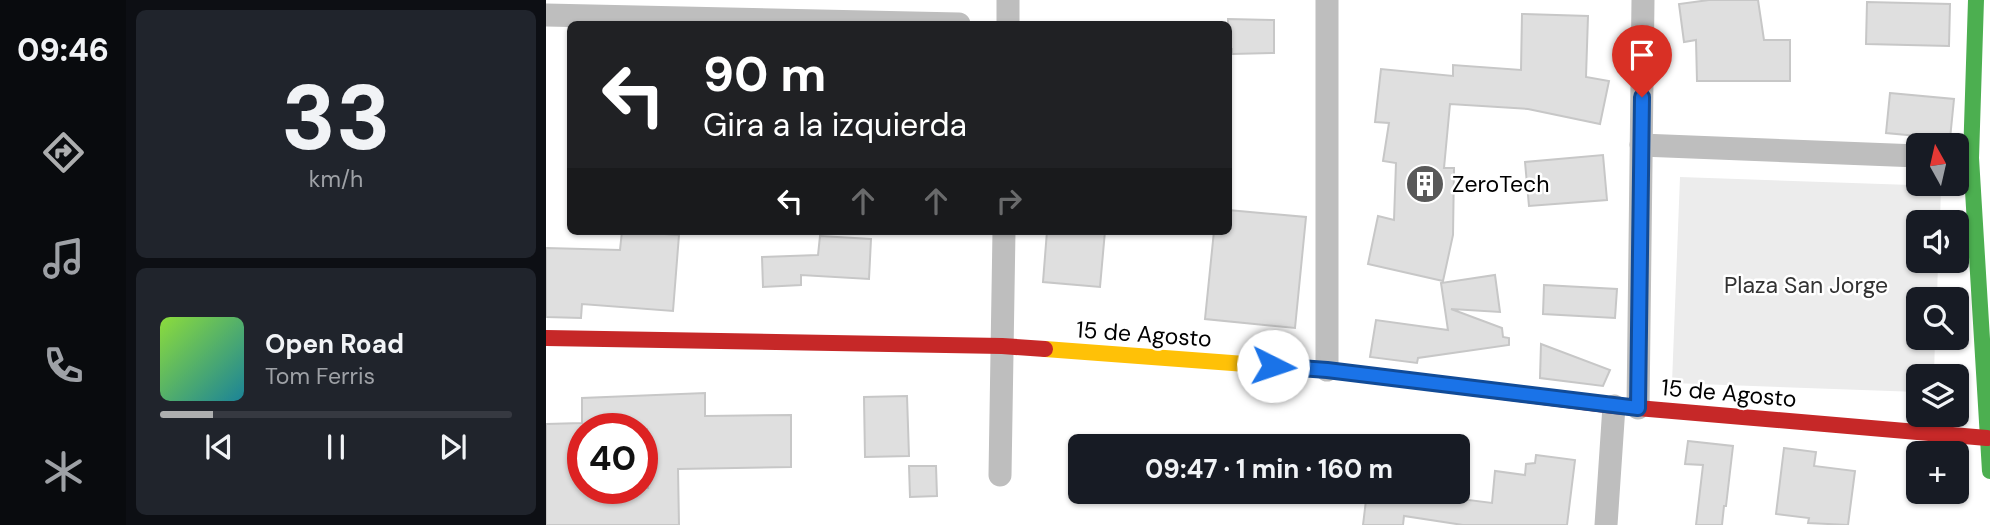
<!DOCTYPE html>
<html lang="es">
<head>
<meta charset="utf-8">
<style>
  :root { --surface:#171b24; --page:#20242c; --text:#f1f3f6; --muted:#9ea1a6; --line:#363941; --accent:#adaeaf }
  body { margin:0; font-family:"DM Sans",sans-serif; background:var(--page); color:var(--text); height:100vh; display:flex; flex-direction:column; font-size:26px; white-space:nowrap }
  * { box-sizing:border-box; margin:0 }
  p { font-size:23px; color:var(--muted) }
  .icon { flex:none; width:38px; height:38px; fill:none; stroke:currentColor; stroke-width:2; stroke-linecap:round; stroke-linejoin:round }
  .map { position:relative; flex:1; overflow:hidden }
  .details { display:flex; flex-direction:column; gap:10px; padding:10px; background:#0d0f14; width:420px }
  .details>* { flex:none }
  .guide { position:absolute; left:21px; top:21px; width:665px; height:214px; border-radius:10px; box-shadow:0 2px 5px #0004; background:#202124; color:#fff; overflow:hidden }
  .needle { width:46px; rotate:352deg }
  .fabs { position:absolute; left:1360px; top:133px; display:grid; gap:14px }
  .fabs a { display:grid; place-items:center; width:63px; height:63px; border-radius:10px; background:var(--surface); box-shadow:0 2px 5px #0004; font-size:35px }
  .speed { position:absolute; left:21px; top:413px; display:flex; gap:14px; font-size:35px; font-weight:700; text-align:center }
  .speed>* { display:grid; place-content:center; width:91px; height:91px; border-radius:50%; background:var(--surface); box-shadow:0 2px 5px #0004; line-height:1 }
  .speed .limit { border:10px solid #d22; background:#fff; color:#111 }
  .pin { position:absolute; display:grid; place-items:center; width:60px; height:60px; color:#fff; margin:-72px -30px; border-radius:50% 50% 50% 0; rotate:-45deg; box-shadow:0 0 7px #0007 }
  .pin .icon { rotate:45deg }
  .me { position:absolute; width:77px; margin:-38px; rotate:94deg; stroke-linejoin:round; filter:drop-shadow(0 0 5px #0008) }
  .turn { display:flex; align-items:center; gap:24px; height:147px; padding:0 21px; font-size:32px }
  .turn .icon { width:91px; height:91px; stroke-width:2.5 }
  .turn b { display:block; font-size:49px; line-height:60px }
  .lanes { display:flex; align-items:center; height:66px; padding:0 21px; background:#0003; justify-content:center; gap:35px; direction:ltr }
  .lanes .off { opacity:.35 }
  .details .card { flex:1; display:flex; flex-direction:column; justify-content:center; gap:10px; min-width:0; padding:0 24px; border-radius:10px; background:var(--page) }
  .details .dial { align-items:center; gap:0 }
  .dial b { font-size:91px; line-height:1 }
  .song { display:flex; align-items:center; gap:21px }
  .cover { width:84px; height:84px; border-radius:10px; background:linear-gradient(135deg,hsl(90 70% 55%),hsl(190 70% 35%)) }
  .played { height:7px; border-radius:4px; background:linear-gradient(90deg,var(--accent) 15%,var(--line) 15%) }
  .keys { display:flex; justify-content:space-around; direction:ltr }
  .trip { position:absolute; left:522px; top:434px; width:402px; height:70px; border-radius:10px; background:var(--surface); box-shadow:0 2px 5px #0004; font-weight:700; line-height:70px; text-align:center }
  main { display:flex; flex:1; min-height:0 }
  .tab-bar { display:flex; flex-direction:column; width:126px; justify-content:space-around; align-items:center; background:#090b0e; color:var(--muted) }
  .tab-bar .icon { width:49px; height:49px }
  .tab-bar .current { color:var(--accent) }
  .tab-bar b { font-size:32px; color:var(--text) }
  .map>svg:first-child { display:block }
  .green { fill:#ececec }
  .building { fill:#dfdfdf; stroke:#c7c7c7; stroke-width:2; fill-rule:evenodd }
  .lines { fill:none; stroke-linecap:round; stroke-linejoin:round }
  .street { stroke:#bebebe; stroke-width:23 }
  .fast { stroke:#4caf50; stroke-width:16 }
  .slow { stroke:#ffc107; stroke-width:16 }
  .jam { stroke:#c62828; stroke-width:16 }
  .route-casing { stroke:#114b97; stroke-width:18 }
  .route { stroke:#1a73e8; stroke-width:12 }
  .labels { text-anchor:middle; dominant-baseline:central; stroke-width:5; stroke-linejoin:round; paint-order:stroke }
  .poi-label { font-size:23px; fill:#000; stroke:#fff; text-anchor:start }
  .park-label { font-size:23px; fill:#333; stroke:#fff }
  .street-label { font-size:23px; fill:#000; stroke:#fff }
</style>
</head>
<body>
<main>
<nav class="tab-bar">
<b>09:46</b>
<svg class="icon current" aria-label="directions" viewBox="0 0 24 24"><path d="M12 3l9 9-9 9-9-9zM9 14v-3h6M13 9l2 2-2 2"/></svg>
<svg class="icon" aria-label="music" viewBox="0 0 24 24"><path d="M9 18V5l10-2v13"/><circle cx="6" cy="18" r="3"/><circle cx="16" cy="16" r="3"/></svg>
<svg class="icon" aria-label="phone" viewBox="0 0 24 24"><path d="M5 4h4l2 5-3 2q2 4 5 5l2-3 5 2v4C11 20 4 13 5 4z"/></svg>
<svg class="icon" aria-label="climate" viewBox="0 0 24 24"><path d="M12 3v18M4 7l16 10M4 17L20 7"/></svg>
</nav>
<section class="details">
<div class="card dial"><b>33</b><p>km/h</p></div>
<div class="card">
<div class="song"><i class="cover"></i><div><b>Open Road</b><p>Tom Ferris</p></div></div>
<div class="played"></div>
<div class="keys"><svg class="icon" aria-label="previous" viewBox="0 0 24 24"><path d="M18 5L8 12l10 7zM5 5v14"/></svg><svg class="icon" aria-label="pause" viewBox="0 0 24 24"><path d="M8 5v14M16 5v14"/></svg><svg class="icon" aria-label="next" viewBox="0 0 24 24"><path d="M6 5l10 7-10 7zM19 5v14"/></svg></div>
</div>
</section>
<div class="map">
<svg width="1444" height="525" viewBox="0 0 1444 525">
  <rect width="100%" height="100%" fill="#fff"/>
  <polygon class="green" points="1134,177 1395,186 1394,222 1372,222 1372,261 1392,261 1391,299 1372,299 1372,338 1389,338 1388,376 1372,376 1372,392 1126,383"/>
  <g class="building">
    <polygon points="1163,0 1212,0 1218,40 1244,40 1244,81 1151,81 1150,40 1138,42 1133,4"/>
    <polygon points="1321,2 1404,4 1403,46 1320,44"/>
    <polygon points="976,14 1042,16 1040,77 1063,81 1054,124 982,109 904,104 898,168 908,168 907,235 897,281 822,264 832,216 848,220 850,163 837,161 843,123 829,122 835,69 907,76 907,65 975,70"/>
    <polygon points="682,19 728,20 728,53 686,54 686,49 682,49"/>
    <polygon points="1344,93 1408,99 1404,139 1340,133"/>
    <polygon points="1057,155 1061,200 983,206 979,162"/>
    <polygon points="682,210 760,217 749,328 659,319 668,231 682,231"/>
    <polygon points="76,231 133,235 127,311 36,304 35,318 0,317 0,248 74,250"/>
    <polygon points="501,231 559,231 554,287 497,282"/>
    <polygon points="274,236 325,239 323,279 255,275 255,285 217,287 216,257 272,255"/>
    <polygon points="949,275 954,312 905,309 956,328 957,337 963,338 963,345 872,358 871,363 824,357 830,320 902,330 895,283"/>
    <polygon points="998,285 1071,289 1069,318 997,314"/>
    <polygon points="995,344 1064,370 1057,386 994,378"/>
    <path d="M159,393V416L245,415V467L132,469L133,525H0V424L36,423V398ZM37,429H101L102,488H37Z"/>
    <polygon points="361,396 363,456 319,457 318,397"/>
    <polygon points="1142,441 1187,446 1180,506 1178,506 1176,525 1150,525 1157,465 1139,464"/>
    <polygon points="1238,448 1270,452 1268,466 1309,471 1302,525 1262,523 1263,518 1230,514"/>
    <polygon points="990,455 1029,460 1021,525 917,525 858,516 857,525 817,525 821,492 899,492 898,497 946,503 949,471 979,475 980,464 989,463"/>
    <polygon points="363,466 390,466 391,496 364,497"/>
  </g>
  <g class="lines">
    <g class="street">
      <polyline points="462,0 462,24"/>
      <polyline points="781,0 781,370"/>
      <polyline points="0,15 413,24"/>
      <polyline points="1095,145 1372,156"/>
      <polyline points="1092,408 1097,0"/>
      <polyline points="454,475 458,231"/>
      <polyline points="1060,525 1068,406"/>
    </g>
    <polyline class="fast" points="1430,0 1425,158 1444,471"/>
    <polyline class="slow" points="499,349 781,370 871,381"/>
    <g class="jam">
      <polyline points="0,338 456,346 499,349"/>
      <polyline points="871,381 1068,406 1441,438"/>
    </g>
  </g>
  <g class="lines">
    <defs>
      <polyline id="route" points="727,366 781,370 1092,408 1096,97"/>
    </defs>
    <use href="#route" class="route-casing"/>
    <use href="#route" class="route"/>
  </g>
  <defs>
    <symbol id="building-disc" viewBox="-11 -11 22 22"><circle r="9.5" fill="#595959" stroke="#fff"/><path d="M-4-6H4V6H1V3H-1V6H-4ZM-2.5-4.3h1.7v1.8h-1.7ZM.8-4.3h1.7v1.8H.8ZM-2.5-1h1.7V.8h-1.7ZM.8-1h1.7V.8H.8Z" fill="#fff"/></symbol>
  </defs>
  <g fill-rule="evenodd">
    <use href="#building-disc" x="857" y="162" width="44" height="44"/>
  </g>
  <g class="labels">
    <g class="poi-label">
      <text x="906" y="184">ZeroTech</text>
    </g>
    <g class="park-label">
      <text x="1260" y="285">Plaza San Jorge</text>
    </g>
    <g class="street-label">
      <text transform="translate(598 334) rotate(4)">15 de Agosto</text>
      <text transform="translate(1183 393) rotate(5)">15 de Agosto</text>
    </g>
  </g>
</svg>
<div class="fabs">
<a><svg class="needle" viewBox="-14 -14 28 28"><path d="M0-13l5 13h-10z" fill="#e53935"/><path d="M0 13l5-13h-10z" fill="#9ea1a6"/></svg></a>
<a><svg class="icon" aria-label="sound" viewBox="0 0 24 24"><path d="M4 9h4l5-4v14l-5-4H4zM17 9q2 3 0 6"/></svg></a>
<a><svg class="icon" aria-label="search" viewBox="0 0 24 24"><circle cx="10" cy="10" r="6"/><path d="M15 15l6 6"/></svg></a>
<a><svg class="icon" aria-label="layers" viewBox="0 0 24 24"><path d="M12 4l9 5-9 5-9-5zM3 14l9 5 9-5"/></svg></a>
<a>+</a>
</div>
<div class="speed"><div class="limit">40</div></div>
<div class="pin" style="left:1096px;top:97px;background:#d93025"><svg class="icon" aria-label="arrive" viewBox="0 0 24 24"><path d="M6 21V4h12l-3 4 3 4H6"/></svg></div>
<svg class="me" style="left:727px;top:366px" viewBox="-20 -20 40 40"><circle r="19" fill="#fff"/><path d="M0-13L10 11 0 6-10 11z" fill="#1a73e8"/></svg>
<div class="trip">09:47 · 1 min · 160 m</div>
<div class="guide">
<div class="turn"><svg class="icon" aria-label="left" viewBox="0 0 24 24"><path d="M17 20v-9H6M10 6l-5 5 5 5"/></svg><div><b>90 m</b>Gira a la izquierda</div></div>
<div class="lanes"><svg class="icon" aria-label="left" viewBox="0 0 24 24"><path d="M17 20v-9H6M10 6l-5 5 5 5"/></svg><svg class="icon off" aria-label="ahead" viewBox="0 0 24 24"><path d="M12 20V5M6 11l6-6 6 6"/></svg><svg class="icon off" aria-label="ahead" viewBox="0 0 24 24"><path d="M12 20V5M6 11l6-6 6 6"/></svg><svg class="icon off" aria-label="right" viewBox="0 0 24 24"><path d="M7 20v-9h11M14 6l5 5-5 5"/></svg></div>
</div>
</div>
</main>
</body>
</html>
